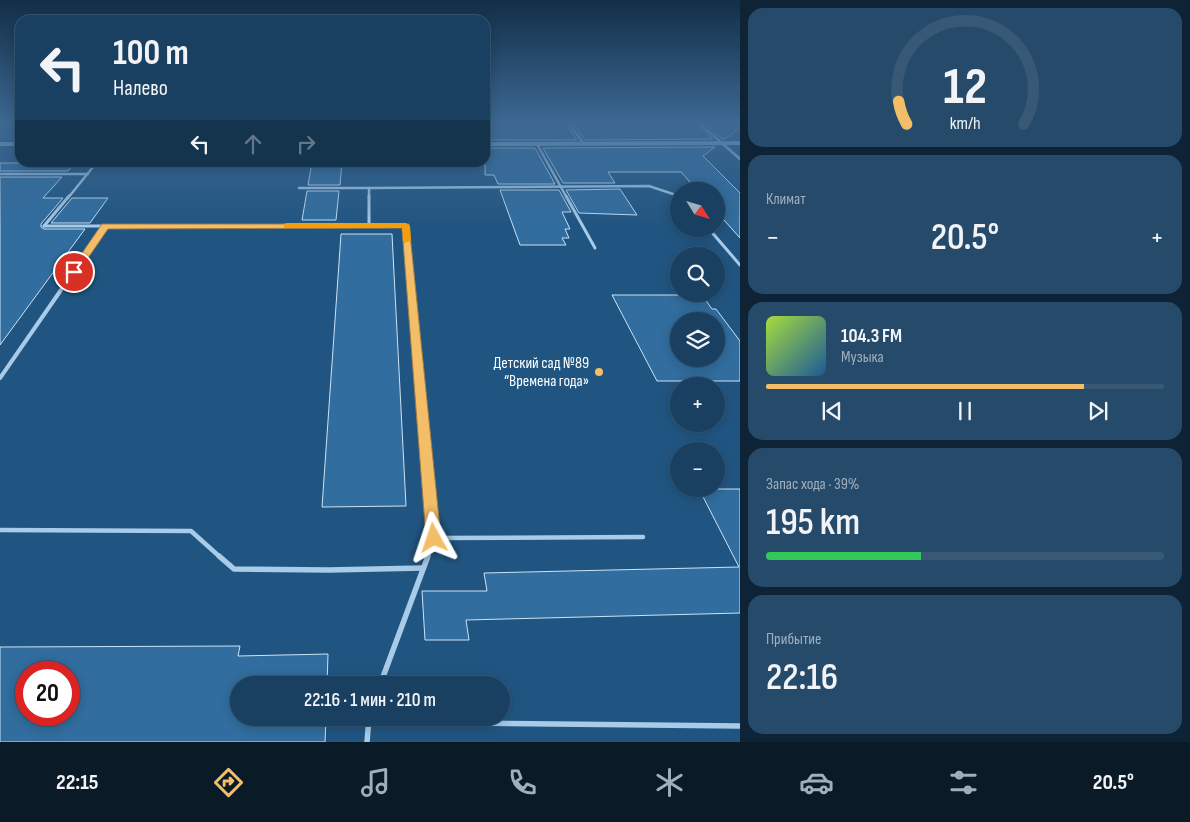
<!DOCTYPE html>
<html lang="ru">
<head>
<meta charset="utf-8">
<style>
  :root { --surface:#194061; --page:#264b6a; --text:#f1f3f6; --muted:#9fafbd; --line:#375976; --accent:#f4be69 }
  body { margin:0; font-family:"Sofia Sans Condensed",sans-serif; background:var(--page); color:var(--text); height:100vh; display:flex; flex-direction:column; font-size:19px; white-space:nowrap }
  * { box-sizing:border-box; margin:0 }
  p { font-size:16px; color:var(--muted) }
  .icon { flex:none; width:28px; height:28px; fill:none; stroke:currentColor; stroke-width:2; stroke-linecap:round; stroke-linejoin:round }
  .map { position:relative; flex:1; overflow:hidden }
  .drawer { display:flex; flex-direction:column; gap:8px; padding:8px; background:#0e2335; width:450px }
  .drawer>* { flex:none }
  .top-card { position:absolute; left:15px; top:15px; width:475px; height:152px; border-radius:15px; box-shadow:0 2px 12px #0003,0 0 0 1px var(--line); background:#194061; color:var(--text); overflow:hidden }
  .needle { width:32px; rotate:127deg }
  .fabs { position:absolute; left:670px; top:182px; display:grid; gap:10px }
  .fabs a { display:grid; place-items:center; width:55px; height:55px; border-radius:50%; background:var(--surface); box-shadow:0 2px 12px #0003,0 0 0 1px var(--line); font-size:25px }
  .speed { position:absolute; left:15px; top:661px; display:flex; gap:10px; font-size:25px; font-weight:700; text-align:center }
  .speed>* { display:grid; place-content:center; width:65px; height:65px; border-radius:50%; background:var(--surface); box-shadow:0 2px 12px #0003,0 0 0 1px var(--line); line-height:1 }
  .speed .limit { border:8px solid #d22; background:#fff; color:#111 }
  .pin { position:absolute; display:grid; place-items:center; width:42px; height:42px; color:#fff; margin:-21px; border:2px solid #fff; border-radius:50%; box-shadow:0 1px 5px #0007 }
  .me { position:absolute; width:55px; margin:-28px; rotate:355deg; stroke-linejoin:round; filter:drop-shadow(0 0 4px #0008) }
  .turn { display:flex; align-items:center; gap:18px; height:105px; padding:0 15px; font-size:22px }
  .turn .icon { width:65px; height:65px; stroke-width:2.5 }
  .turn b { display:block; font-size:35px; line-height:42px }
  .lanes { display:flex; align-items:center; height:48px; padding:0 15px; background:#0003; justify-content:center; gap:25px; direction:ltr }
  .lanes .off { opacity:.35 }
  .big { font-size:38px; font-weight:600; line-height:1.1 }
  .drawer .card { flex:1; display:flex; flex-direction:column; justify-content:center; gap:8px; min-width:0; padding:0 18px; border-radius:15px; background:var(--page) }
  .drawer .dial { align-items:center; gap:0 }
  .dial svg { height:130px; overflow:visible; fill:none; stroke:var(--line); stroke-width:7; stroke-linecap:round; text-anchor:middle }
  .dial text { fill:var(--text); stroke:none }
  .song { display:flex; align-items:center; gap:15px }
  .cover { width:60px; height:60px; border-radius:8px; background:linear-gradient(135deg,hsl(80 70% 55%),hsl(210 70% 35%)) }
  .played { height:5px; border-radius:2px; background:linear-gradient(90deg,var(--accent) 80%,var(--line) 80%) }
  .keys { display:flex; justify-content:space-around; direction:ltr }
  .heat { display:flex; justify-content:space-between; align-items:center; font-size:28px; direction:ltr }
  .charge { height:8px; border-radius:4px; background:linear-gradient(90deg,#34c759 39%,var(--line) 0) }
  .trip { position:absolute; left:230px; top:676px; width:280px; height:50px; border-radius:25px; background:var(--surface); box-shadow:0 2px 12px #0003,0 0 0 1px var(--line); font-weight:600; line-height:50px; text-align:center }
  .tab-bar { display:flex; height:80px; justify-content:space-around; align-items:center; background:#0a1a27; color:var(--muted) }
  .tab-bar .icon { width:35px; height:35px }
  .tab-bar .current { color:var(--accent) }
  .tab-bar b { font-size:22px; color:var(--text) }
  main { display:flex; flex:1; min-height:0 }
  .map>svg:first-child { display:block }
  .building { fill:#316d9e; stroke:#cbe3f6; fill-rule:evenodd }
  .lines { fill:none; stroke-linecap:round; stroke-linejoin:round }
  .service-far4 { stroke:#a7cbe8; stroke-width:2.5 }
  .service-far3 { stroke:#a7cbe8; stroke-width:3 }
  .service-far2 { stroke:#a7cbe8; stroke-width:4 }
  .service-far1 { stroke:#a7cbe8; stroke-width:4.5 }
  .service { stroke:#a7cbe8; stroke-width:5.5 }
  .pedestrian { stroke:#a7cbe8; stroke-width:2.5 }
  .tertiary { fill:#a7cbe8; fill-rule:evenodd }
  .route { fill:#f4be69; stroke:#9f7c44 }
  .slow { fill:#f59e0b }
  .poi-dot { fill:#f4be69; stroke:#215581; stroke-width:2 }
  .labels { text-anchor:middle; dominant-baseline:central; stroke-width:5; stroke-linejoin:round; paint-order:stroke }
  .poi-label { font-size:16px; fill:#fff; stroke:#215581; text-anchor:end }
</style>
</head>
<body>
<main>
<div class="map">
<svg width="740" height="742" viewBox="0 0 740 742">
  <rect width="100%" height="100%" fill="#215581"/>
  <g class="building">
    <polygon points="485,122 565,122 577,140 485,140"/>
    <polygon points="572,122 695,122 713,139 585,140"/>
    <polygon points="703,122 740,122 740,128 725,139 722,139"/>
    <polygon points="715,147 703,156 740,193 740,238 716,211 716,191 698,191 681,172 608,172 615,183 563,183 543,148"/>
    <polygon points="485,148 535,148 555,184 498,184 494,175 485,175"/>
    <polygon points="312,162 342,162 340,185 308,185"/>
    <polygon points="0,163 75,163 68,171 0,171"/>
    <polygon points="0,177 62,177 43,198 63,198 41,224 41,227 44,229 85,229 0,345"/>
    <polygon points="620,189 637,215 579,213 566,190"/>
    <polygon points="500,190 559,190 571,212 562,212 570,229 565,229 569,238 562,238 566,245 520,245"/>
    <polygon points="307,191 339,191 336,220 302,220"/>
    <polygon points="72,198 108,198 90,223 51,223"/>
    <polygon points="341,234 392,234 406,506 322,507"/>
    <path d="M612,295H702L712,309H716L740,341V381H657ZM679,321H716V359H679Z"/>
    <polygon points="699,489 740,489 740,613 466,620 469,640 425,640 422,591 487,591 484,573 739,567"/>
    <path d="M240,646L238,656L328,654L327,685H239V718H326L325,742H0V647ZM26,672H69V715H26Z"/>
  </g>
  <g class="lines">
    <g class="service-far4">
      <polyline points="568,122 583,143"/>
      <polyline points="537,144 567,198"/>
      <polyline points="0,174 88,174"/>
      <polyline points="299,188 369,188"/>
      <polyline points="68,198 97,162"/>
      <polyline points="369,198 369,188 649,186 679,196"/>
    </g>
    <g class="service-far3">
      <polyline points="369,196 369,226"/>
      <polyline points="566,196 595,248"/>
      <polyline points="44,226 406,226 412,291"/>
      <polyline points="44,226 69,196"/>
      <polyline points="709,229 740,265"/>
      <polyline points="60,291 105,226"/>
    </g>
    <g class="service-far2">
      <polyline points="412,290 422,409"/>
      <polyline points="0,378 61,290"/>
    </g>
    <g class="service-far1">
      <polyline points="422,408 434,538 427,557"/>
      <polyline points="0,530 191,531 220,557"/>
      <polyline points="434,538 643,537"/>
    </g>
    <g class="service">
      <polyline points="219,556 234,569 329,570 423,568"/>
      <polyline points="380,685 428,556"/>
      <polyline points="367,722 740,726"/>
      <polyline points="367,742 369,718"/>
    </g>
    <polyline class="pedestrian" points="698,122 740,159"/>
    <g class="tertiary">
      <polygon points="740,141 740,145 485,146 485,142"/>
      <rect x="0" y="142" width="20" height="4"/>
    </g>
  </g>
  <linearGradient id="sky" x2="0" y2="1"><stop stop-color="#122f47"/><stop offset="0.54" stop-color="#3d6892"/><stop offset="1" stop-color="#3d6892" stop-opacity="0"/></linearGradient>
  <rect width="740" height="226" fill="url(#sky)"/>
  <polygon class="route" points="102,224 409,224 441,538 439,542 434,544 429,542 426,538 402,228 108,229 77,274 70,274 69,272"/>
  <polygon class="slow" points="287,223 406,223 410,226 411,241 404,243 402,228 284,228 284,224"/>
  <circle class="poi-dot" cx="599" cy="372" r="5"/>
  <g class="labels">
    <g class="poi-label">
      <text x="589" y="363">Детский сад №89<tspan x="589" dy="18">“Времена года»</tspan></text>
    </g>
  </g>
</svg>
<div class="fabs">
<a><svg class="needle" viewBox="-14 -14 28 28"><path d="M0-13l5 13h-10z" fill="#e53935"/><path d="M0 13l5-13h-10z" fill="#9fafbd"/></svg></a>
<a><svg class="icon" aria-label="search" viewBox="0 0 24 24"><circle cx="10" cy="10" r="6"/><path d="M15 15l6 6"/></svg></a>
<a><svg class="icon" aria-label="layers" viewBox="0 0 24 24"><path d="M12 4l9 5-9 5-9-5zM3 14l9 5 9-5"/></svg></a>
<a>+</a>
<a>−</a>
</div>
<div class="speed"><div class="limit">20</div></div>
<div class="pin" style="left:74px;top:272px;background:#d93025"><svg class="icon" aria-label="arrive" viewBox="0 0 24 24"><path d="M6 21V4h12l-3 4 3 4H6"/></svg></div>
<svg class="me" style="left:434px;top:538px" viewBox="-20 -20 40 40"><path d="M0-17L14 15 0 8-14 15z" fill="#f4be69" stroke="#fff" stroke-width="4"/></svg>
<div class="trip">22:16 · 1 мин · 210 m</div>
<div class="top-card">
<div class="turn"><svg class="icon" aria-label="left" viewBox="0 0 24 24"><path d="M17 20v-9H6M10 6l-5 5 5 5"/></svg><div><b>100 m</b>Налево</div></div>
<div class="lanes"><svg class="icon" aria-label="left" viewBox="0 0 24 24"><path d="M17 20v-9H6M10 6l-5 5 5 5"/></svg><svg class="icon off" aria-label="ahead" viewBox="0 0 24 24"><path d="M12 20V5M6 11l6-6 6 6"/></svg><svg class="icon off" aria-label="right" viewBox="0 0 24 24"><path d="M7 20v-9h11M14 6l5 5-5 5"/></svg></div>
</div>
</div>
<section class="drawer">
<div class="card dial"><svg viewBox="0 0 100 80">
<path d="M14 69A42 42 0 1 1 86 69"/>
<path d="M14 69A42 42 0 0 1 9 55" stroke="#f4be69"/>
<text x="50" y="56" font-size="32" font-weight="700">12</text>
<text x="50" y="72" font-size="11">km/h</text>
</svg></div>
<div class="card"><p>Климат</p>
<div class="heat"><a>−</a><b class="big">20.5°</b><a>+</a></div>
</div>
<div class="card">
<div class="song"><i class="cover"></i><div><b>104.3 FM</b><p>Музыка</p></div></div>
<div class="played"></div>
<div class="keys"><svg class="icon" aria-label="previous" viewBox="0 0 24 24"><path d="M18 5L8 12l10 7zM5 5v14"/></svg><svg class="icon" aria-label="pause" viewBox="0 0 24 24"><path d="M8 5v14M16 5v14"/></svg><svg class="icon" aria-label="next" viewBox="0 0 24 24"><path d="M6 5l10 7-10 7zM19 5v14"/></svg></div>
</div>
<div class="card"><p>Запас хода · 39%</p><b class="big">195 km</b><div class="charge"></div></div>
<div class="card"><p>Прибытие</p><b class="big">22:16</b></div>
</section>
</main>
<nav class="tab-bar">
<b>22:15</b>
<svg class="icon current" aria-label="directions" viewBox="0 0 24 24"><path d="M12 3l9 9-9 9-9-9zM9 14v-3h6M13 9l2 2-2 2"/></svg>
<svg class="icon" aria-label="music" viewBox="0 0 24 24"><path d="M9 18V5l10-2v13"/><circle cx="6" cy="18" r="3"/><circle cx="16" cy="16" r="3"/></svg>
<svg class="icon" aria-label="phone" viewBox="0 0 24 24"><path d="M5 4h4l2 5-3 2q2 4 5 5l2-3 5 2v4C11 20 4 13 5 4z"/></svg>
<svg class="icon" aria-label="climate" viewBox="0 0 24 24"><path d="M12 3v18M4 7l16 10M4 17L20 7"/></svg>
<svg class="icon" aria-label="car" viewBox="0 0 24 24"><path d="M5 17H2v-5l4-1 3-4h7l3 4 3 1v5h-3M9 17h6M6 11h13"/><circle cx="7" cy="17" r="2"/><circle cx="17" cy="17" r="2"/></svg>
<svg class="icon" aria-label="filters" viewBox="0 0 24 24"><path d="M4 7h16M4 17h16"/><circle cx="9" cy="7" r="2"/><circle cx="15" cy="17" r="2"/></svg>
<b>20.5°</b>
</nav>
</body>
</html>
